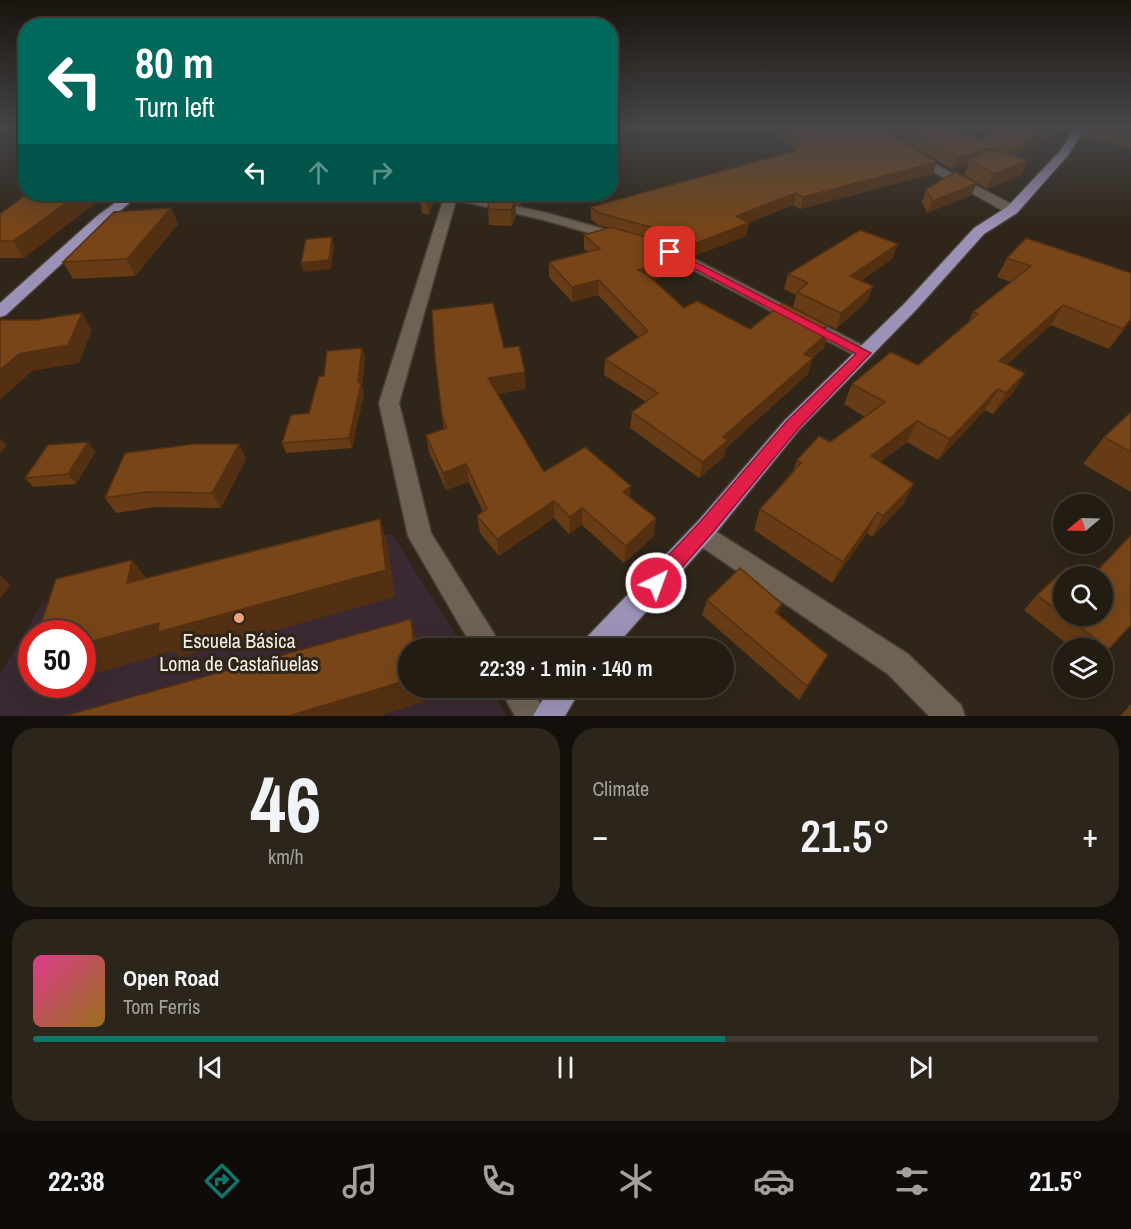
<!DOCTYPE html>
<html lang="en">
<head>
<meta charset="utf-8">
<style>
  :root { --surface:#231c13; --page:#2b251c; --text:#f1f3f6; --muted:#a3a1a0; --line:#403a33; --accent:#0f766e }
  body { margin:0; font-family:"Archivo Narrow",sans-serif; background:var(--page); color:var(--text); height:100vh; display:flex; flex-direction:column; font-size:22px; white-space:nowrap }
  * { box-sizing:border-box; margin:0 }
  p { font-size:20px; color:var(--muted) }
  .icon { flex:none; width:33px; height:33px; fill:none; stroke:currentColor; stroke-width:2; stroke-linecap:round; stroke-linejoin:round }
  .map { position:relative; height:716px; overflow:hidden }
  .side { display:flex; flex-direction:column; gap:12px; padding:12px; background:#130f0a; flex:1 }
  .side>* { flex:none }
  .banner { position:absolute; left:18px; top:18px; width:600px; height:183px; border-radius:24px; box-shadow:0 6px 24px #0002,0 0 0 2px var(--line); background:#00695c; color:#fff; overflow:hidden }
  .needle { width:39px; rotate:251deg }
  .tools { position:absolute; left:1053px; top:494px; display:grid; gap:12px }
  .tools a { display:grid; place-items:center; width:60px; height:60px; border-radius:50%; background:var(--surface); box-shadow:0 6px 24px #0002,0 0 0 2px var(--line); font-size:30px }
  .speed { position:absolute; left:18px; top:620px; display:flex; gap:12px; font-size:30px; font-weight:700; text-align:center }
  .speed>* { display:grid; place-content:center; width:78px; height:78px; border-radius:50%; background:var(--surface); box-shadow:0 6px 24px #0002,0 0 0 2px var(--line); line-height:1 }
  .speed .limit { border:9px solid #d22; background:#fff; color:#111 }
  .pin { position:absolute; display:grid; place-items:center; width:51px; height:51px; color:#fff; margin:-26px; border-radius:12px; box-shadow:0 3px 9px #0006 }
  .me { position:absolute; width:66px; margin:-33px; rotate:42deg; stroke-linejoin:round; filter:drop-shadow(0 0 4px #0008) }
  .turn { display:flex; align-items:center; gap:21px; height:126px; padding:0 18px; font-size:27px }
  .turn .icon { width:78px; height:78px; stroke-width:2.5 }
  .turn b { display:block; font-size:42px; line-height:51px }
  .lanes { display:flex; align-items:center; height:57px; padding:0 18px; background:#0003; justify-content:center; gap:30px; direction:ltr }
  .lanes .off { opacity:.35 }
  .big { font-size:45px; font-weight:600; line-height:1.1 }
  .side .widget { flex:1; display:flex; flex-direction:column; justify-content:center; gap:9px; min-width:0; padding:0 21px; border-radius:24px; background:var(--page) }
  .side .dial { align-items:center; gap:0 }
  .dial b { font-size:78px; line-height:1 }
  .song { display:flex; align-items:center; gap:18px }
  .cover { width:72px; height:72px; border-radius:9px; background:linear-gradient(135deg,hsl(330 70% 55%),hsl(40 70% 35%)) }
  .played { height:6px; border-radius:3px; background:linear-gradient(90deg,var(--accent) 65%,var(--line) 65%) }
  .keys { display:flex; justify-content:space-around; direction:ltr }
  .heat { display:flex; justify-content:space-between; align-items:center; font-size:33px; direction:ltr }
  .side .tiles { flex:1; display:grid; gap:12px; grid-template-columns:1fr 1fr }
  .widget:last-child { grid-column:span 2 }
  .trip { position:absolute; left:398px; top:638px; width:336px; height:60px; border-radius:30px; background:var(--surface); box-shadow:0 6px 24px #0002,0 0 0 2px var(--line); font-weight:600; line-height:60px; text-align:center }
  .menu { display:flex; height:96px; justify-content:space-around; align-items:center; background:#0e0b08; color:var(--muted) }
  .menu .icon { width:42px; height:42px }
  .menu .active { color:var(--accent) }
  .menu b { font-size:27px; color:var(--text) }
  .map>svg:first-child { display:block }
  .education { fill:#3a2932; fill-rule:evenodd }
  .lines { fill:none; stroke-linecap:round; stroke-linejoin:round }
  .minor-casing { stroke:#484036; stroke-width:3 }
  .major-casing { stroke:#484036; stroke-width:3 }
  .minor { fill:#6e6255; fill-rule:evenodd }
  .major { fill:#9c92b7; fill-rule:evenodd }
  .wall { fill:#663b15 }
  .shaded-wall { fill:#533011 }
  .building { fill:#774518; stroke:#533011; stroke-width:1.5 }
  .route { fill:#e11d48; stroke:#92132f; stroke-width:1.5 }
  .poi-dot { fill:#f1a17d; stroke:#2f2519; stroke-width:2 }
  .labels { text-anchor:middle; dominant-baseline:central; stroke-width:6; stroke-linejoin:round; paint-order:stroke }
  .near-poi-label { font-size:20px; fill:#f7f0e8; stroke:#2f2519 }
</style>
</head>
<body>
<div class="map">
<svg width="1131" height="716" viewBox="0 0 1131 716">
  <rect width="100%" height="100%" fill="#2f2519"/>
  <path class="education" d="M392,534L464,648H408V687H489L507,716H0V674L42,603ZM32,633H82V684H32Z"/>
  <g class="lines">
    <defs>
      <g id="minor">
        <polygon points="915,154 1017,207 1019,210 1017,213 1007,213 911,159 911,155"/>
        <polygon points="445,194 461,194 547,213 625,235 627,238 620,242 544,220 456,200 399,403 431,533 503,648 473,648 408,536 379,403"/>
        <polygon points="655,244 675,249 870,349 873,353 870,357 858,357 665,255 650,251 648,248 650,245"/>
        <polygon points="701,524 709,527 908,654 961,705 965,716 929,716 888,674 693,541 689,534 693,527"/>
        <polygon points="499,687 531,687 547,716 515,716"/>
      </g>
      <g id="major">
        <polygon points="1075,127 1085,127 1069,154 1017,213 984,234 916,310 799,430 715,534 614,648 582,648 586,638 699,520 785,420 904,304 974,228 1007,207 1061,150"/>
        <polygon points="127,194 140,194 107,222 6,315 0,317 0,303 97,216"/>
        <polygon points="550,687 582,687 565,716 533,716"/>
      </g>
    </defs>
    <use href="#minor" class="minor-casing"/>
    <use href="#major" class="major-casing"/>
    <use href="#minor" class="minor"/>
    <use href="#major" class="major"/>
  </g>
  <g class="wall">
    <polygon points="771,127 880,127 933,174 800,209 793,205 748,223 746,236 694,256 672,246 678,249 676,264 671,266 670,275 653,280 684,308 750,329 827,325 826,331 824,348 812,358 808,374 726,448 724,457 699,478 630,428 632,412 646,402 604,375 605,359 638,337 598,295 572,302 549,277 549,262 588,252 584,249 584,235 609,228 598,225 591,219 591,207 794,151 794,149"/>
    <polygon points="881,127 957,127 981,140 995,127 1073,127 1069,133 1059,131 1013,156 1028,160 1021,175 987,189 964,175 968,165 952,169"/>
    <polygon points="1131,127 1131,148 1082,137 1087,128"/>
    <polygon points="977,183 971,195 927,213 922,202 926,189"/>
    <polygon points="420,194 436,194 429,215 422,213 420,199"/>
    <polygon points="490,194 524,194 520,205 515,204 516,216 512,226 489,225 488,209"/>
    <polygon points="171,208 178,224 135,276 73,279 63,262"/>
    <polygon points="0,214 24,258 0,258"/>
    <polygon points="898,244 892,259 861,281 873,286 867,301 836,329 793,307 796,295 784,289 788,274"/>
    <polygon points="1007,258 1131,273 1131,320 1109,349 1051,325 1007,364 1025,373 1012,394 993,414 985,410 938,460 907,442 880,462 903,505 872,537 867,533 832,583 754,530 760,509 792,474 797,460 830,442 865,417 844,404 852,384 918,365 968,323 973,312 1011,282 997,277"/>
    <polygon points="362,348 365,357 362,386 364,394 352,448 286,453 282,443 309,413 324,376"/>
    <polygon points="504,348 526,389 497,394 544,472 630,497 654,536 624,563 582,525 569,534 554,518 499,556 480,533 477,516 483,512 469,482 446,490 429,452 426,435 444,429 442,416"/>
    <polygon points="1131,412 1131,492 1083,464 1104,437"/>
    <polygon points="239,444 246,459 221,508 155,507 116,513 105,498"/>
    <polygon points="95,452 76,484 33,487 25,478"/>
    <polygon points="1037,595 1109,649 1102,654 1102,648 1072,648 1024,610"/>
    <polygon points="707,600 782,604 777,615 819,670 799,700 702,615"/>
    <polygon points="1131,704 1131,716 1120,716"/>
  </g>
  <g class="shaded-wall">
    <polygon points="1051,127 1060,127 1059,131 1003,162 1008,151"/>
    <polygon points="1005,145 1000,156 970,160 968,165 952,169 957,157"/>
    <polygon points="1028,160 1021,175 987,189 994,174"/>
    <polygon points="937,162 933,174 800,209 803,197"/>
    <polygon points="977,183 971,195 927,213 933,201"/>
    <polygon points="796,193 793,205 734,229 736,216"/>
    <polygon points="79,194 108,194 24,258 13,241"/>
    <polygon points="429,194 436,194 429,215 426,201"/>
    <polygon points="519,194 524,194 520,205"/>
    <polygon points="515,200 516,216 512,226 511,210"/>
    <polygon points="171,208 178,224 135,276 127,259"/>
    <polygon points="749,223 746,236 694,256 696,243"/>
    <polygon points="332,237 334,246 331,269 303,272 301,263"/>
    <polygon points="898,244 892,259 845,292 850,276"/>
    <polygon points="678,249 676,264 671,266 670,275 637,284 638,270 665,254"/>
    <polygon points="599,280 598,295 572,302 572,287"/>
    <polygon points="873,286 867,301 836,329 841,313"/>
    <polygon points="1063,305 1051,325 988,382 999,361"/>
    <polygon points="82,313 92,330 79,363 32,371 0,400 0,370 19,354"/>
    <polygon points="1131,319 1131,320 1109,349 1123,329"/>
    <polygon points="827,325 823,337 829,332 824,348 799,370 804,354 823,329"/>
    <polygon points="362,348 365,357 362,386 364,394 352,448 349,438 358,382"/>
    <polygon points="813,358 808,374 726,448 724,457 699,478 703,462 723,437"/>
    <polygon points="525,372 526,389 490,395 488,378"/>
    <polygon points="1025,373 1012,394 993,414 1006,393"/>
    <polygon points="998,389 985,410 938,460 950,439"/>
    <polygon points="917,421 907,442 861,477 871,456"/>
    <polygon points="0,438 7,446 0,453"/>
    <polygon points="88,442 95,452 76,484 68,474"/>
    <polygon points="239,444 246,459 221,508 212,493"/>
    <polygon points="466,464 469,482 446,490 443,473"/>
    <polygon points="914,484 903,505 872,537 883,516"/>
    <polygon points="631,486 629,503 623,492"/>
    <polygon points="554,501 554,518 499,556 497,539"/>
    <polygon points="582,508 582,525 569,534 570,517"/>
    <polygon points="878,512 867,533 832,583 843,562"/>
    <polygon points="656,518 654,536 624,563 626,546"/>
    <polygon points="380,519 388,546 395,597 179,657 174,651 82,677 82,644 159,623"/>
    <polygon points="132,560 153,586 127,583"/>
    <polygon points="0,575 10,585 0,599"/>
    <polygon points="782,604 775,620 775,612"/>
    <polygon points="411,619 418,644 419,648 414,648"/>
    <polygon points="828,655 819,670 799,700 807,686"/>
    <polygon points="408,680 408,687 424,687 426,701 379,716 289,716"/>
  </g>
  <g class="building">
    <polygon points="785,127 880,127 937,162 803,197 796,193 736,216 749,223 696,243 677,234 599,213 591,207 798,150 796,138"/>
    <polygon points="903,127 957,127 981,140 995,127 1051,127 1008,151 1005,145 957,157"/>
    <polygon points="1094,127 1131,127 1131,136"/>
    <polygon points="988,149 1028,160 994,174 970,160"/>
    <polygon points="955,172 977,183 933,201 926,189"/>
    <polygon points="27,194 79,194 13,241 0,241 0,214"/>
    <polygon points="420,194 429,194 426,201 420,199"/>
    <polygon points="489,194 515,200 511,210 488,209"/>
    <polygon points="171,208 127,259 63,262 114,212"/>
    <polygon points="611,227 666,243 678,249 665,254 671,260 638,270 648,275 684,308 697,301 750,329 783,303 827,325 823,329 829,332 804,354 813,358 723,437 728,440 703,462 632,412 658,393 605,359 648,331 599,280 572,287 549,262 600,249 584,235"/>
    <polygon points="860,230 898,244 850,276 873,286 841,313 797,292 808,283 788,274"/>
    <polygon points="332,237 329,260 301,263 306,239"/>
    <polygon points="1026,238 1131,273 1131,319 1123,329 1063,305 999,361 1025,373 1006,393 998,389 950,439 917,421 871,456 914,484 883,516 878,512 843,562 760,509 801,463 797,460 819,436 830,442 885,402 852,384 891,352 918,365 978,314 973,312 1031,266 1007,258"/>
    <polygon points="493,303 504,348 519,346 525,372 488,378 544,472 585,447 631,486 623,492 656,518 626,546 582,508 570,517 554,501 497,539 477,516 487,509 466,464 443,473 426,435 447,428 442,416 435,357 432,310"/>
    <polygon points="82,313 68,345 19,354 0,370 0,320 36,320"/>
    <polygon points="362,348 358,382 361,384 349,438 282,443 291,415 309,413 319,376 324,376 327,351"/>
    <polygon points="1131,412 1131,452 1104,437"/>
    <polygon points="88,442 68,474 25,478 48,445"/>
    <polygon points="194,444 239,444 212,493 145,492 105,498 125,453"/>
    <polygon points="380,519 386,570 158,632 159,623 82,644 82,633 38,633 56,579 132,560 127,583"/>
    <polygon points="1131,535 1131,625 1109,649 1064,615 1102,615 1102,576 1092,576"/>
    <polygon points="1067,567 1080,576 1064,576 1064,615 1037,595"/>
    <polygon points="740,568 782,604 775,612 828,655 807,686 707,600"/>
    <polygon points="411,619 414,648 408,648 408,680 289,716 64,716"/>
  </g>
  <linearGradient id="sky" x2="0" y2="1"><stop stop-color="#1a140e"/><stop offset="0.56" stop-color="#474649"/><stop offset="1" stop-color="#474649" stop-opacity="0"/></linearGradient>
  <rect width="1131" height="228" fill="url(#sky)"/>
  <polygon class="route" points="670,249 871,353 798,429 713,532 663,589 656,592 649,589 646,583 649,576 700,522 787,421 856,354 667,254 667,250"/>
  <circle class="poi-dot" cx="239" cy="618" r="6"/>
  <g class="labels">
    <g class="near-poi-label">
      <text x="239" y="640">Escuela Básica<tspan x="239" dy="23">Loma de Castañuelas</tspan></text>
    </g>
  </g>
</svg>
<div class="tools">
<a><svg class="needle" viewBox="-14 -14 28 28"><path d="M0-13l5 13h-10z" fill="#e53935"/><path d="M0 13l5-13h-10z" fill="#a3a1a0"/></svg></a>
<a><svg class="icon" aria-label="search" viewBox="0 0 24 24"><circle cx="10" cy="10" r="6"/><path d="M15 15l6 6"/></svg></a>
<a><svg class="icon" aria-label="layers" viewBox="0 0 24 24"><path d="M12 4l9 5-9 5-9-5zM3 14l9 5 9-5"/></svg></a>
</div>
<div class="speed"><div class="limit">50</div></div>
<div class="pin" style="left:670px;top:252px;background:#d93025"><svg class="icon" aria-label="arrive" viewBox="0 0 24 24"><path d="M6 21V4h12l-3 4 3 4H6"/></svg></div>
<svg class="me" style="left:656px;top:583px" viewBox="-20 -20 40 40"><circle r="17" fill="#e11d48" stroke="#fff" stroke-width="3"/><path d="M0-11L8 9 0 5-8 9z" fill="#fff"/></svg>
<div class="trip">22:39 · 1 min · 140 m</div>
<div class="banner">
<div class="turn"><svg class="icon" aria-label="left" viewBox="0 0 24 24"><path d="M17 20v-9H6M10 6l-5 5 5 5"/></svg><div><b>80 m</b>Turn left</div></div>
<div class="lanes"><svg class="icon" aria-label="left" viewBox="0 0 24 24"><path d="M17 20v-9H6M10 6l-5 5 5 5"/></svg><svg class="icon off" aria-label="ahead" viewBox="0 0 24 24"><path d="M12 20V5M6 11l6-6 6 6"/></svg><svg class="icon off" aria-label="right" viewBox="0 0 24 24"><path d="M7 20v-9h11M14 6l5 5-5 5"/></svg></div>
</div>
</div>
<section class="side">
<div class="tiles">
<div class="widget dial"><b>46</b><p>km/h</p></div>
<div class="widget"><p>Climate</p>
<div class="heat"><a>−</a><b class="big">21.5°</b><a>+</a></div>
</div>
<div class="widget">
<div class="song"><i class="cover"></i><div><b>Open Road</b><p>Tom Ferris</p></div></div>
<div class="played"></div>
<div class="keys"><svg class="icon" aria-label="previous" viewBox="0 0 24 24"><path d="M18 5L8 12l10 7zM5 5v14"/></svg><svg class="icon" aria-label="pause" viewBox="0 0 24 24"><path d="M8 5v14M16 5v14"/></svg><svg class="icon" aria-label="next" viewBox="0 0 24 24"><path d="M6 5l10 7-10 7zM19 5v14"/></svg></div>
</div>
</div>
</section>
<nav class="menu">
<b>22:38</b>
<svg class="icon active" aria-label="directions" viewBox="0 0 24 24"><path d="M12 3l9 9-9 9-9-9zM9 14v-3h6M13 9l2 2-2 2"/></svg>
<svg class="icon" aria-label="music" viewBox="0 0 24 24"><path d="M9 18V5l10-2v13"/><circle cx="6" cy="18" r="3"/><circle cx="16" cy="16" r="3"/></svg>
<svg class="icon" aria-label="phone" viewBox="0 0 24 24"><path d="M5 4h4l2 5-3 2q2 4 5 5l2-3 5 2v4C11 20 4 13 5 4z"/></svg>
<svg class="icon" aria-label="climate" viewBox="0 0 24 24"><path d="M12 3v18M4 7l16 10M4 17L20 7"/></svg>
<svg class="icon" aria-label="car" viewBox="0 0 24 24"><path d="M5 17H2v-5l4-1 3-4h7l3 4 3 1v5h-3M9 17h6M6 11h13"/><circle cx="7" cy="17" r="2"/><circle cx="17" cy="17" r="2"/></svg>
<svg class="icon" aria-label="filters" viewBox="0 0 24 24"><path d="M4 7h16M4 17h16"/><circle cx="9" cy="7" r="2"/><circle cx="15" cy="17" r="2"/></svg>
<b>21.5°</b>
</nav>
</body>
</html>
